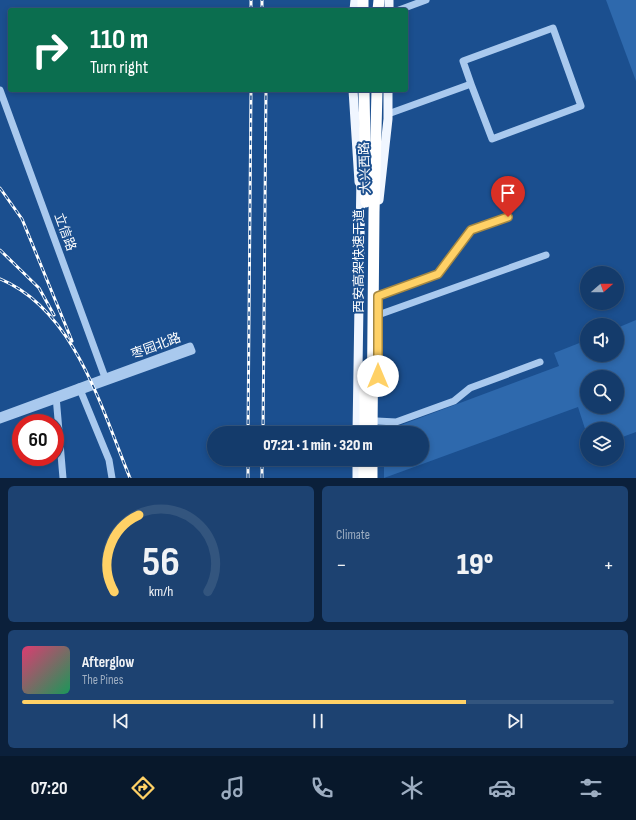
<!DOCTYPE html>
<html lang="en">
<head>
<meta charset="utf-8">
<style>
  :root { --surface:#143b6b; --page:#1d4271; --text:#f1f3f6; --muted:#9dadc1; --line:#33557e; --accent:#ffd166 }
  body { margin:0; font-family:"Sofia Sans Condensed","Noto Sans SC",sans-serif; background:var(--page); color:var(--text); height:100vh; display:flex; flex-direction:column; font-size:15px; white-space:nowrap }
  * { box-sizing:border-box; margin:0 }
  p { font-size:13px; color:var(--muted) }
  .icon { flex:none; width:22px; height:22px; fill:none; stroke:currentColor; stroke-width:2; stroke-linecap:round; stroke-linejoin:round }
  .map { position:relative; height:478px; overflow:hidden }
  .panel { display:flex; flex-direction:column; gap:8px; padding:8px; background:#0b203b; flex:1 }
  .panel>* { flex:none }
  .banner { position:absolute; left:8px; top:8px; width:400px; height:84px; border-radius:4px; box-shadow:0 2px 6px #0003,0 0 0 1px var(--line); background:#0b6e4f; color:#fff; overflow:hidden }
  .needle { width:26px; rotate:70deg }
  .fabs { position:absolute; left:580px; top:266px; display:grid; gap:8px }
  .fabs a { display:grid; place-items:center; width:44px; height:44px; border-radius:50%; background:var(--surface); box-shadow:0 2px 6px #0003,0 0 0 1px var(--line); font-size:20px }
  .speed { position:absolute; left:12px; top:414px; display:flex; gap:8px; font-size:20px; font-weight:700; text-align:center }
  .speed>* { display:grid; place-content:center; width:52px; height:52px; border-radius:50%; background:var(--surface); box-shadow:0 2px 6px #0003,0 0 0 1px var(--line); line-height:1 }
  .speed .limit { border:6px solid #d22; background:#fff; color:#111 }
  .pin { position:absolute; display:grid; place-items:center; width:34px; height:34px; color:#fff; margin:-41px -17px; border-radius:50% 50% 50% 0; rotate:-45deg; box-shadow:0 0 4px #0007 }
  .pin .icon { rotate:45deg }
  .me { position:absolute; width:44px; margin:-22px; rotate:0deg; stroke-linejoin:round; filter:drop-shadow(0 0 3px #0008) }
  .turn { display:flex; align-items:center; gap:14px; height:84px; padding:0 16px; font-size:18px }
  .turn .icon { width:52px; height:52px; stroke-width:2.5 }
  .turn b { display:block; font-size:28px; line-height:34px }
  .big { font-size:30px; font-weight:800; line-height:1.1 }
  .panel .tile { flex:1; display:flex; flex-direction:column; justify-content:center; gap:6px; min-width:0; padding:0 14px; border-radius:6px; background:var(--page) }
  .panel .dial { align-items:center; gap:0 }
  .dial svg { height:104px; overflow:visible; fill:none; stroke:var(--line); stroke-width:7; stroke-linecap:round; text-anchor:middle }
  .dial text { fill:var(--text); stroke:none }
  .song { display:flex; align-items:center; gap:12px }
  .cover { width:48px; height:48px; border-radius:6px; background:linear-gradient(135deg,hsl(340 70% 55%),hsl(150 70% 35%)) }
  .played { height:4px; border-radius:2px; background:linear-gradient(90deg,var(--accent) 75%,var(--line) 75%) }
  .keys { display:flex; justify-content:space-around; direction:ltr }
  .heat { display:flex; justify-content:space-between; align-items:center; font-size:22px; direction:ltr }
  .panel .tiles { flex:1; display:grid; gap:8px; grid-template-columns:1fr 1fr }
  .tile:last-child { grid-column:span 2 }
  .trip { position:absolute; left:207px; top:426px; width:222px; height:40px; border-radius:20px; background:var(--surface); box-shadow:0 2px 6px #0003,0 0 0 1px var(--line); font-weight:800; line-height:40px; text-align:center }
  .menu { display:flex; height:64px; justify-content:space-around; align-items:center; background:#08182b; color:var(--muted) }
  .menu .icon { width:28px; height:28px }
  .menu .on { color:var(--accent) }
  .menu b { font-size:18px; color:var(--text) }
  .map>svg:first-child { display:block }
  .green { fill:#2e69ad; fill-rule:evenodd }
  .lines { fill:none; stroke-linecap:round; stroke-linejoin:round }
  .minor { stroke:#a9c9ee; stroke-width:7 }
  .major { stroke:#f0f6ff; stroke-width:9 }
  .highway { stroke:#fff; stroke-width:11 }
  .rail-casing { stroke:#fff; stroke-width:3 }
  .rail { stroke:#1b4f8f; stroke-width:1.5; stroke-dasharray:4.5; stroke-linecap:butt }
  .route-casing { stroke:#a68842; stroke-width:10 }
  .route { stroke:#ffd166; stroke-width:7 }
  .labels { text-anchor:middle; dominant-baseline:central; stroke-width:4; stroke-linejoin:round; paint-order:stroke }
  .street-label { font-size:13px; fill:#fff; stroke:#1b4f8f }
</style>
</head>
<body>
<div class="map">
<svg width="636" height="478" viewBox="0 0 636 478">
  <rect width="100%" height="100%" fill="#1b4f8f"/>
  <g class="green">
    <polygon points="606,0 636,0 636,81"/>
    <path d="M636,320V432L617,439V429H587V435L578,407L384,478V459H422V433H385V431L559,366L554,353L587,340V355H617V328ZM587,377H617V407H587Z"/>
  </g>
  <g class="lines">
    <g class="minor">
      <polyline points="399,10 426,0"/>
      <polyline points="0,90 106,380"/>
      <polyline points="388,114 471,84 492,139 581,106 553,28 463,61 471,84"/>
      <polyline points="378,296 438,274 471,230 508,217"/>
      <polyline points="378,315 546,255"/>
      <polyline points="79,387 109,460 112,478"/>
      <polyline points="56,396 63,478"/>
      <polyline points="0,416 190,346 192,351 0,420"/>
      <polyline points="377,421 396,422 454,401 470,388 540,362"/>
    </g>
    <g class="major">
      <polyline points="354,10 355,0"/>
      <polyline points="389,10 389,0"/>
      <polyline points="353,90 359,182"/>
      <polyline points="379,200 388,119 388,90"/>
      <polyline points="357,433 361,175"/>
      <polyline points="357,459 357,478"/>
    </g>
    <g class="highway">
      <polyline points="363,10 363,0"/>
      <polyline points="378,10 379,0"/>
      <polyline points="364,90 366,202"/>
      <polyline points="365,433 365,392"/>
      <polyline points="372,433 374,212 377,90"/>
      <polyline points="364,478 364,459"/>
      <polyline points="372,478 372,459"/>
    </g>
    <defs>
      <g id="rail">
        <polyline points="251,10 251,0"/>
        <polyline points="262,10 262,0"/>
        <polyline points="0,188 22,219 72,341"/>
        <polyline points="0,250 39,288 54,315"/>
        <path d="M0,279C75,310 102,410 130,478"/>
        <polyline points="248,433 251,90"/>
        <polyline points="263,433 266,90"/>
        <polyline points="248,478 248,459"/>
        <polyline points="262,478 262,459"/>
      </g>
    </defs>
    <use href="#rail" class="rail-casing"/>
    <use href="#rail" class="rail"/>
  </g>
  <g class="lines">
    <defs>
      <polyline id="route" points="378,376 378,296 438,274 471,230 508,217"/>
    </defs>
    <use href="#route" class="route-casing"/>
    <use href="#route" class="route"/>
  </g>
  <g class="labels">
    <g class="street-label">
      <text transform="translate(365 168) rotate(-92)">大兴西路</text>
      <text transform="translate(65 232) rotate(70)">立信路</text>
      <text transform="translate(359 261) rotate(-90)">西安高架快速干道</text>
      <text transform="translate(156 346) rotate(-20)">枣园北路</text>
    </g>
  </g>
</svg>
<div class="fabs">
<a><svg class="needle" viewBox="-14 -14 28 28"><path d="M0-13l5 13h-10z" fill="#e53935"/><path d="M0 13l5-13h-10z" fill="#9dadc1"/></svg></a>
<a><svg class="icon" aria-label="sound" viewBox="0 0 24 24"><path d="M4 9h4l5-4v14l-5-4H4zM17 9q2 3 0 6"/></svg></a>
<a><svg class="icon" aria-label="search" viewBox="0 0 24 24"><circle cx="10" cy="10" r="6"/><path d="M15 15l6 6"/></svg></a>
<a><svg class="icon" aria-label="layers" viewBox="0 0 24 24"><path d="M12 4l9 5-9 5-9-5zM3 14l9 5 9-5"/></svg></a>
</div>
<div class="speed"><div class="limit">60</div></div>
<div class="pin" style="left:508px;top:217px;background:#d93025"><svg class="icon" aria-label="arrive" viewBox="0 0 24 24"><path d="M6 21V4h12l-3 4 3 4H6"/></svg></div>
<svg class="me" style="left:378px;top:376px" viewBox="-20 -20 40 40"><circle r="19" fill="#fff"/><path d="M0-13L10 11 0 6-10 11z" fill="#ffd166"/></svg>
<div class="trip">07:21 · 1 min · 320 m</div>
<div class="banner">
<div class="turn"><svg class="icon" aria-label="right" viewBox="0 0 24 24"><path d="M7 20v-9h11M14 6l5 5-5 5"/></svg><div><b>110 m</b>Turn right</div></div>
</div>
</div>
<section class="panel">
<div class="tiles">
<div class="tile dial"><svg viewBox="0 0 100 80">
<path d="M14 69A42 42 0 1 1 86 69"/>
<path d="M14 69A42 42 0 0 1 33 10" stroke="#ffd166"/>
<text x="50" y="56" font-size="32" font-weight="700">56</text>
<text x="50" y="72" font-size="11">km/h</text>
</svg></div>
<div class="tile"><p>Climate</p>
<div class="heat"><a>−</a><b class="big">19°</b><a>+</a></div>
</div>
<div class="tile">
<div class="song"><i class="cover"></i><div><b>Afterglow</b><p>The Pines</p></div></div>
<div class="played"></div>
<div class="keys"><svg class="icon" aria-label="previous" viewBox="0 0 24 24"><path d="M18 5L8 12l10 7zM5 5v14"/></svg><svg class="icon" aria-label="pause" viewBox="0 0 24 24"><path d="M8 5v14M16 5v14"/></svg><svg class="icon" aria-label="next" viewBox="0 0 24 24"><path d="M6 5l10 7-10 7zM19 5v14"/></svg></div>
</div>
</div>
</section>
<nav class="menu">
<b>07:20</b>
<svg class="icon on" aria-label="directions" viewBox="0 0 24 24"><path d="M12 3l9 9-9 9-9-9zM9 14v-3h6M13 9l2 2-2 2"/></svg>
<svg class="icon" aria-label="music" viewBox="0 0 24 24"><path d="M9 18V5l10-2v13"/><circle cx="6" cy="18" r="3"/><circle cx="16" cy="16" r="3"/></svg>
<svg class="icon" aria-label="phone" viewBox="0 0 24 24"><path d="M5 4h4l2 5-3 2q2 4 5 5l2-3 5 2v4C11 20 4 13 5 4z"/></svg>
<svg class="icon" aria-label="climate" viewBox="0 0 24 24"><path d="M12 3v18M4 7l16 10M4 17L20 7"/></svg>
<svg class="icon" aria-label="car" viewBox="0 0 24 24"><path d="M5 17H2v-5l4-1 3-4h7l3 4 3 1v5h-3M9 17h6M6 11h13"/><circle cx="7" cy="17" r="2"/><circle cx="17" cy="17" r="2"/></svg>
<svg class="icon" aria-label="filters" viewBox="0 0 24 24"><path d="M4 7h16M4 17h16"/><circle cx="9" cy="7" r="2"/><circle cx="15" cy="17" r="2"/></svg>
</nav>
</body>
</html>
